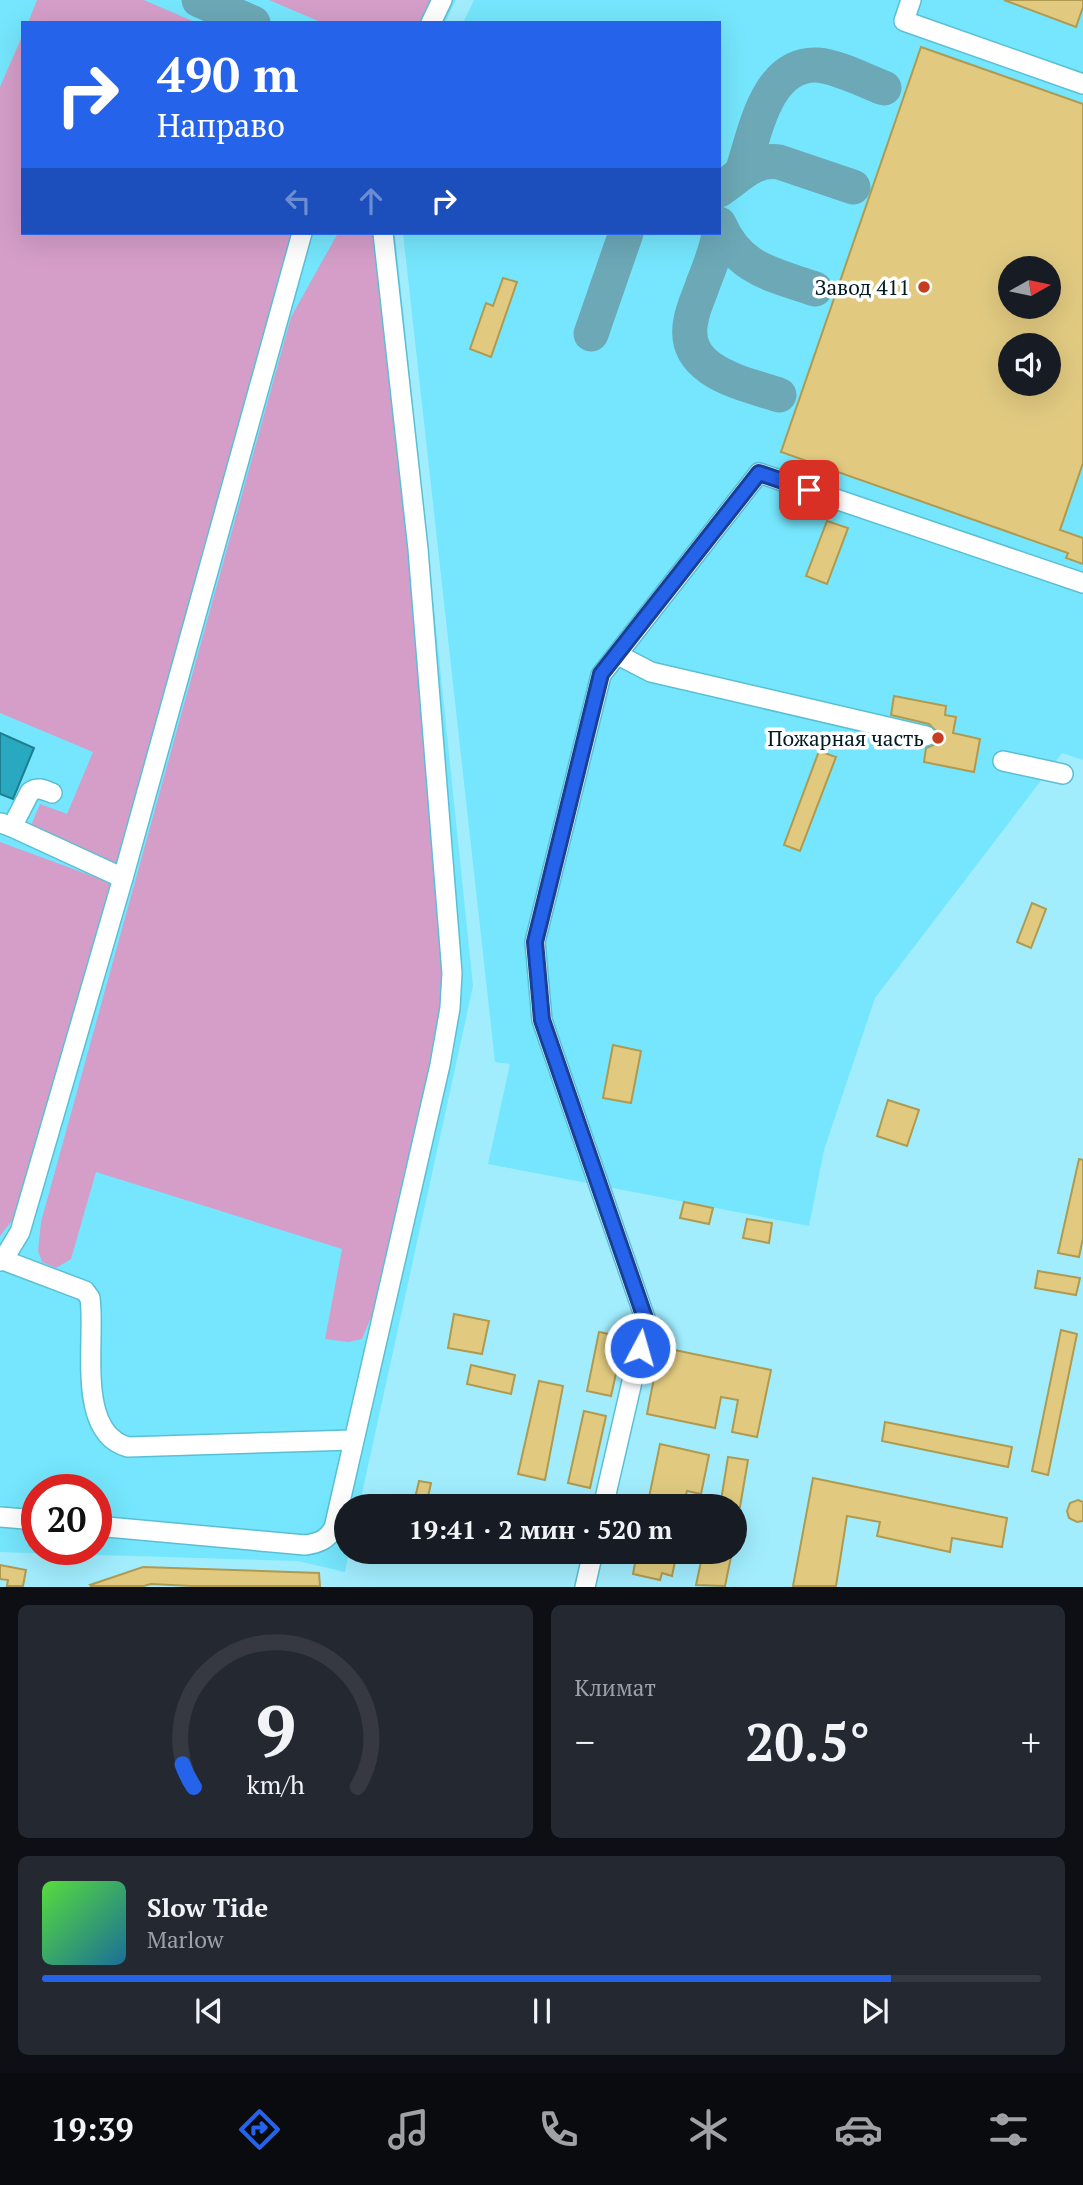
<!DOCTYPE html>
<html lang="ru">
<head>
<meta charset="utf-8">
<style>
  :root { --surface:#171b24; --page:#242831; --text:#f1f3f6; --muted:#9ea1a6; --line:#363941; --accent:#2563eb }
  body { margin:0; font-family:"PT Serif",serif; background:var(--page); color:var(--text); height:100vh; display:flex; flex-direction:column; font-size:26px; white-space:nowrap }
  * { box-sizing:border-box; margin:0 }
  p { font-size:23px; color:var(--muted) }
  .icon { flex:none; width:38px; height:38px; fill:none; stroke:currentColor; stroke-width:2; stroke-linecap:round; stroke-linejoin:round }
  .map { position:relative; height:1587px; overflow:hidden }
  .panel { display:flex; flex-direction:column; gap:18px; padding:18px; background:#0d0f14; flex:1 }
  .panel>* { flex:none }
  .guide { position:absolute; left:21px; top:21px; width:700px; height:214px; border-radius:0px; box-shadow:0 7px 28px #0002; background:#2563eb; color:#fff; overflow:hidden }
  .needle { width:46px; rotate:81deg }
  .fabs { position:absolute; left:998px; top:256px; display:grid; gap:14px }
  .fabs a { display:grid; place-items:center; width:63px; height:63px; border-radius:50%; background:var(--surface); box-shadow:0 7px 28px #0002; font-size:35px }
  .speed { position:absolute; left:21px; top:1474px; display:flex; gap:14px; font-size:35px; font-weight:700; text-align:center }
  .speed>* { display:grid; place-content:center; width:91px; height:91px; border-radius:50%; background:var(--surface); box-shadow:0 7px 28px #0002; line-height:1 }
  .speed .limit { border:10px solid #d22; background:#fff; color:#111 }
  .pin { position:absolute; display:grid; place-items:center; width:60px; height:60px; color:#fff; margin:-30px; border-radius:14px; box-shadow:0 4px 10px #0006 }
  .me { position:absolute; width:77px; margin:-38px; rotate:6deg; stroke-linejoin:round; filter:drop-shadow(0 0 5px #0008) }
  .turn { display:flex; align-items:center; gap:24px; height:147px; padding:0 21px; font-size:32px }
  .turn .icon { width:91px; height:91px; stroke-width:2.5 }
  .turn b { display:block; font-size:49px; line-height:60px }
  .lanes { display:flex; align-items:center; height:66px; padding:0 21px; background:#0003; justify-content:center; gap:35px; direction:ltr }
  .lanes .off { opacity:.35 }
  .big { font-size:52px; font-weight:700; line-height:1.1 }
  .panel .widget { flex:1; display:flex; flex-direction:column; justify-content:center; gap:10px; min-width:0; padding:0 24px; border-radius:10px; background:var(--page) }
  .panel .dial { align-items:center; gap:0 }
  .dial svg { height:182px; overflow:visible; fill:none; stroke:var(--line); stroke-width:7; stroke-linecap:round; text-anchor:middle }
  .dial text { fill:var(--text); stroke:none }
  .song { display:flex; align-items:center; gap:21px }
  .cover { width:84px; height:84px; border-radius:10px; background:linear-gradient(135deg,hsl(110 70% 55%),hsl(200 70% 35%)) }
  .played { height:7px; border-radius:4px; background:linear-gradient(90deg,var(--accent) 85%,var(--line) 85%) }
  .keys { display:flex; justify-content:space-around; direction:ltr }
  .heat { display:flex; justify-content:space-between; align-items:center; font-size:38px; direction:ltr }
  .panel .tiles { flex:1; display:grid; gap:18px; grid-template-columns:1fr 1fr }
  .widget:last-child { grid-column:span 2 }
  .trip { position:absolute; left:334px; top:1494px; width:413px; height:70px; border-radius:35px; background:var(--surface); box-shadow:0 7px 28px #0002; font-weight:700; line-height:70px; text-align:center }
  .dock { display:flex; height:112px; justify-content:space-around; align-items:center; background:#090b0e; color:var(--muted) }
  .dock .icon { width:49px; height:49px }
  .dock .selected { color:var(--accent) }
  .dock b { font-size:32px; color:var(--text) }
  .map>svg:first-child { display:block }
  .built { fill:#75e6fd; fill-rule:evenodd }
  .green { fill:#d49ec9 }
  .water { fill:#29a9c0; stroke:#1d7e90; stroke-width:2 }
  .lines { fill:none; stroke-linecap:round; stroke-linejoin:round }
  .taxiway { stroke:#6ca8b6; stroke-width:35 }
  .building { fill:#e1ca80; stroke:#af9a50; stroke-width:2; fill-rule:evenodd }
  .minor-casing { stroke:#5bbfd4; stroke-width:22 }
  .minor { stroke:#fff; stroke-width:19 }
  .route-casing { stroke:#184099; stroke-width:18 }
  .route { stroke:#2563eb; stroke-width:12 }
  .poi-dot { fill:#c73d20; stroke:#fff; stroke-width:2.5 }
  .labels { text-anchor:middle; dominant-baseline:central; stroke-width:7; stroke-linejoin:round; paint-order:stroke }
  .poi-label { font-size:21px; fill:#001b21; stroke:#fff; text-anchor:end }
</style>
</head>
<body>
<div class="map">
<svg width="1083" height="1587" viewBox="0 0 1083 1587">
  <rect width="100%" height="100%" fill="#a1edfe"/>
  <g class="built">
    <path d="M0,0H456L445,23H23V233H395L473,986L359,1507H346V1552H349L345,1572L298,1561L0,1552ZM37,1489H96V1549H37Z"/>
    <path d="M474,0H1083V760L1062,753L875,998L824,1150L809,1226L488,1164L510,1064L495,1062L403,233H719V23H463ZM1010,268H1048V306H1010ZM1010,345H1048V383H1010Z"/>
  </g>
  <g class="green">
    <polygon points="37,0 144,0 197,23 28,23"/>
    <polygon points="269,0 436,0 425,23 323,23"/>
    <polygon points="23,34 23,233 296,233 121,862 112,865 30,828 40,804 67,814 93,752 0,713 0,87"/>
    <polygon points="338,233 374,233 402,496 443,914 440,1019 376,1305 362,1339 348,1342 325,1339 342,1249 96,1172 71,1259 56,1268 42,1262 38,1251 41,1222 291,317"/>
    <polygon points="0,842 114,884 14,1218 0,1236"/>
  </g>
  <polygon class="water" points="0,733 34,748 13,799 0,794"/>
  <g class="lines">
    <g class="taxiway">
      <polyline points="199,0 253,23"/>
      <path d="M742,172C755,135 765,63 817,65C839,67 863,80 884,88"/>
      <path d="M719,190C739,177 754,158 779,162L853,187"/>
      <path d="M719,224C739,270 772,274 815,289"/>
      <path d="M719,233C717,250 709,268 703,284C699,296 693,308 691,320C680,372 743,383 779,395"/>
      <polyline points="591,334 626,233"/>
    </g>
  </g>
  <g class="building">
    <polygon points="1004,0 1083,0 1083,7 1076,27"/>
    <path d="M921,47L1083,104V463L1060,530L1083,538V564L1066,558L1068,553L781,452ZM1010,268H1048V306H1010ZM1010,345H1048V383H1010Z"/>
    <polygon points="503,278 517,282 491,357 470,349 486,303 493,306"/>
    <polygon points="827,521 848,528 827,584 806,576"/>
    <polygon points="894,696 946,706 945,715 956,717 953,733 980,739 974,772 924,762 926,748 934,745 938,739 937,732 929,724 891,715"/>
    <polygon points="819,751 836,757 800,851 784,845"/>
    <polygon points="1032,903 1046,909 1031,948 1017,942"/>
    <polygon points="613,1045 641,1051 631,1103 603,1098"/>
    <polygon points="888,1100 919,1110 907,1146 877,1136"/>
    <polygon points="1079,1159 1083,1160 1083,1238 1079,1257 1058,1253"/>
    <polygon points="684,1202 713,1208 709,1224 680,1218"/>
    <polygon points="747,1219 772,1223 769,1243 743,1238"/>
    <polygon points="1038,1271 1080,1278 1076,1295 1035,1288"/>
    <polygon points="454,1314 489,1321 482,1354 448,1348"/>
    <polygon points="1061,1330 1077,1334 1048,1475 1032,1471"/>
    <polygon points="599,1332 624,1337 611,1396 587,1391"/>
    <polygon points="660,1347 771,1370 757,1437 732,1432 738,1400 721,1397 715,1428 647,1414"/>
    <polygon points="471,1365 515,1375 511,1394 467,1384"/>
    <polygon points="539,1381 563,1386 545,1480 518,1474"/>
    <polygon points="584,1411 606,1416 590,1488 568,1483"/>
    <polygon points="885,1422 1012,1447 1008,1467 882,1441"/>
    <polygon points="660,1444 709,1455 701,1494 687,1491 683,1507 647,1507"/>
    <polygon points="728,1457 748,1460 740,1507 720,1507"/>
    <polygon points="813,1478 1007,1518 1002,1547 952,1538 950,1552 877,1536 880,1522 847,1516 836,1586 793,1586"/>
    <polygon points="419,1481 431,1483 426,1507 413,1507"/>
    <polygon points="1078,1500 1083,1502 1083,1521 1077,1522 1069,1518 1067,1511 1070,1503"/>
    <polygon points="637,1552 677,1552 672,1576 662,1573 660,1580 633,1574"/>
    <polygon points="703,1552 732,1552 725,1586 696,1585"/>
    <polygon points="0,1565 26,1570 23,1586 7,1586 8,1580 0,1579"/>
    <polygon points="143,1567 319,1573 320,1586 191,1586 151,1584 144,1586 91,1586 90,1585"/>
  </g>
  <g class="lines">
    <defs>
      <g id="minor">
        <polyline points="911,0 904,21 1083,84"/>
        <polyline points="431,23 442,0"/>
        <polyline points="618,655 651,672 926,736"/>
        <polyline points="1003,761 1063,774"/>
        <path d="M1,823L12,827L30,792C38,786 44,790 52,793"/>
        <polyline points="12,827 123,878"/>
        <path d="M3,1260L85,1291L90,1298C96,1339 75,1433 128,1447L353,1440"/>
        <polyline points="0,1261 3,1260 20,1232 123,878 302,233"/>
        <polyline points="603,1507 646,1321 542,1020 535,942 601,675 759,473 1083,583"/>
        <polyline points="0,1517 37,1520"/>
        <path d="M96,1526L305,1545C319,1543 327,1540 334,1528L440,1065L450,1008L452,973L418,549L383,233"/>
        <polyline points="585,1587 593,1552"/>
      </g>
    </defs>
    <use href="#minor" class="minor-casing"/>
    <use href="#minor" class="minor"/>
  </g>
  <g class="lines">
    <defs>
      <polyline id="route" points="640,1348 646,1321 542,1020 535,942 601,674 759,473 809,490"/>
    </defs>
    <use href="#route" class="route-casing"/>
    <use href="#route" class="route"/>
  </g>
  <g class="poi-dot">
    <circle cx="924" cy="287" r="7"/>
    <circle cx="938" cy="738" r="7"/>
  </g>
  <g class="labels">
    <g class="poi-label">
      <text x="910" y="287">Завод 411</text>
      <text x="924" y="738">Пожарная часть</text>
    </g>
  </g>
</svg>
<div class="fabs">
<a><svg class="needle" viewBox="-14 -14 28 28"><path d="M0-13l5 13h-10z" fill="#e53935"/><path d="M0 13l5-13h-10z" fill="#9ea1a6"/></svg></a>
<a><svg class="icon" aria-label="sound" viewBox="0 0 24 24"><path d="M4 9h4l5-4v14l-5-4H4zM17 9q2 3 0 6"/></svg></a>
</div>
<div class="speed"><div class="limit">20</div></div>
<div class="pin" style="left:809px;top:490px;background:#d93025"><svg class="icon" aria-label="arrive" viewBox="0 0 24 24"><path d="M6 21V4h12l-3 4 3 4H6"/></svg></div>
<svg class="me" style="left:640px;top:1348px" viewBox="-20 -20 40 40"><circle r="17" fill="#2563eb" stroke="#fff" stroke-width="3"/><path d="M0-11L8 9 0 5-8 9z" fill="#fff"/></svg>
<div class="trip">19:41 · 2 мин · 520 m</div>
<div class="guide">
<div class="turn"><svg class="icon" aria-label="right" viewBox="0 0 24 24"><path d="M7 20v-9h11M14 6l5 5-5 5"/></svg><div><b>490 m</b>Направо</div></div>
<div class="lanes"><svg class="icon off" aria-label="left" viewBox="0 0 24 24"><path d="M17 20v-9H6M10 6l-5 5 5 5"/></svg><svg class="icon off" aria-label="ahead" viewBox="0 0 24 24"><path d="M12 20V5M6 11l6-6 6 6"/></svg><svg class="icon" aria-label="right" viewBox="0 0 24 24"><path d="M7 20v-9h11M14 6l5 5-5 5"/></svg></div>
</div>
</div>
<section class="panel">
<div class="tiles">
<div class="widget dial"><svg viewBox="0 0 100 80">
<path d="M14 69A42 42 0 1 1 86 69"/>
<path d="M14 69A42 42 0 0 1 9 59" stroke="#2563eb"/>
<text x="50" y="56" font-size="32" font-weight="700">9</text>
<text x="50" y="72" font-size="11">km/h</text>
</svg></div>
<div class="widget"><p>Климат</p>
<div class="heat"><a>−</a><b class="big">20.5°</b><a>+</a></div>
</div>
<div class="widget">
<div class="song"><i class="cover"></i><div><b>Slow Tide</b><p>Marlow</p></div></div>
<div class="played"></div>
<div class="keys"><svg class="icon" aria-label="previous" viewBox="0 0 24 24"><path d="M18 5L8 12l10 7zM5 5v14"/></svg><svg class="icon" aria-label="pause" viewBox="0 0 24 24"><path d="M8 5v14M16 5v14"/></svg><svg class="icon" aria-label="next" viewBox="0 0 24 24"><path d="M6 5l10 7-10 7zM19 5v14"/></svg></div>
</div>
</div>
</section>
<nav class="dock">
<b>19:39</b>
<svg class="icon selected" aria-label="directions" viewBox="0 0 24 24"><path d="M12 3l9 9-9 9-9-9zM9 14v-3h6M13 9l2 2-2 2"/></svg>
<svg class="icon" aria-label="music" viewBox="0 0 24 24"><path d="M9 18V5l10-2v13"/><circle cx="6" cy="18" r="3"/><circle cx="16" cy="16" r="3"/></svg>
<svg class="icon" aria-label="phone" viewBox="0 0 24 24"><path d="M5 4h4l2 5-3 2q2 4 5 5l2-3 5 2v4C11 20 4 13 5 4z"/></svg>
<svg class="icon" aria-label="climate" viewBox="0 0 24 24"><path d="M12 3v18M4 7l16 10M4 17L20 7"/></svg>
<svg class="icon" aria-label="car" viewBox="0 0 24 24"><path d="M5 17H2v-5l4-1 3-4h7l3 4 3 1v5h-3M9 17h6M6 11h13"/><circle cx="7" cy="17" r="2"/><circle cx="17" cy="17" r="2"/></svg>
<svg class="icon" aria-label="filters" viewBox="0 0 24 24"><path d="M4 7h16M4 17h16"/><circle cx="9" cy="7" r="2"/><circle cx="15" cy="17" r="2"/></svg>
</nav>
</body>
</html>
